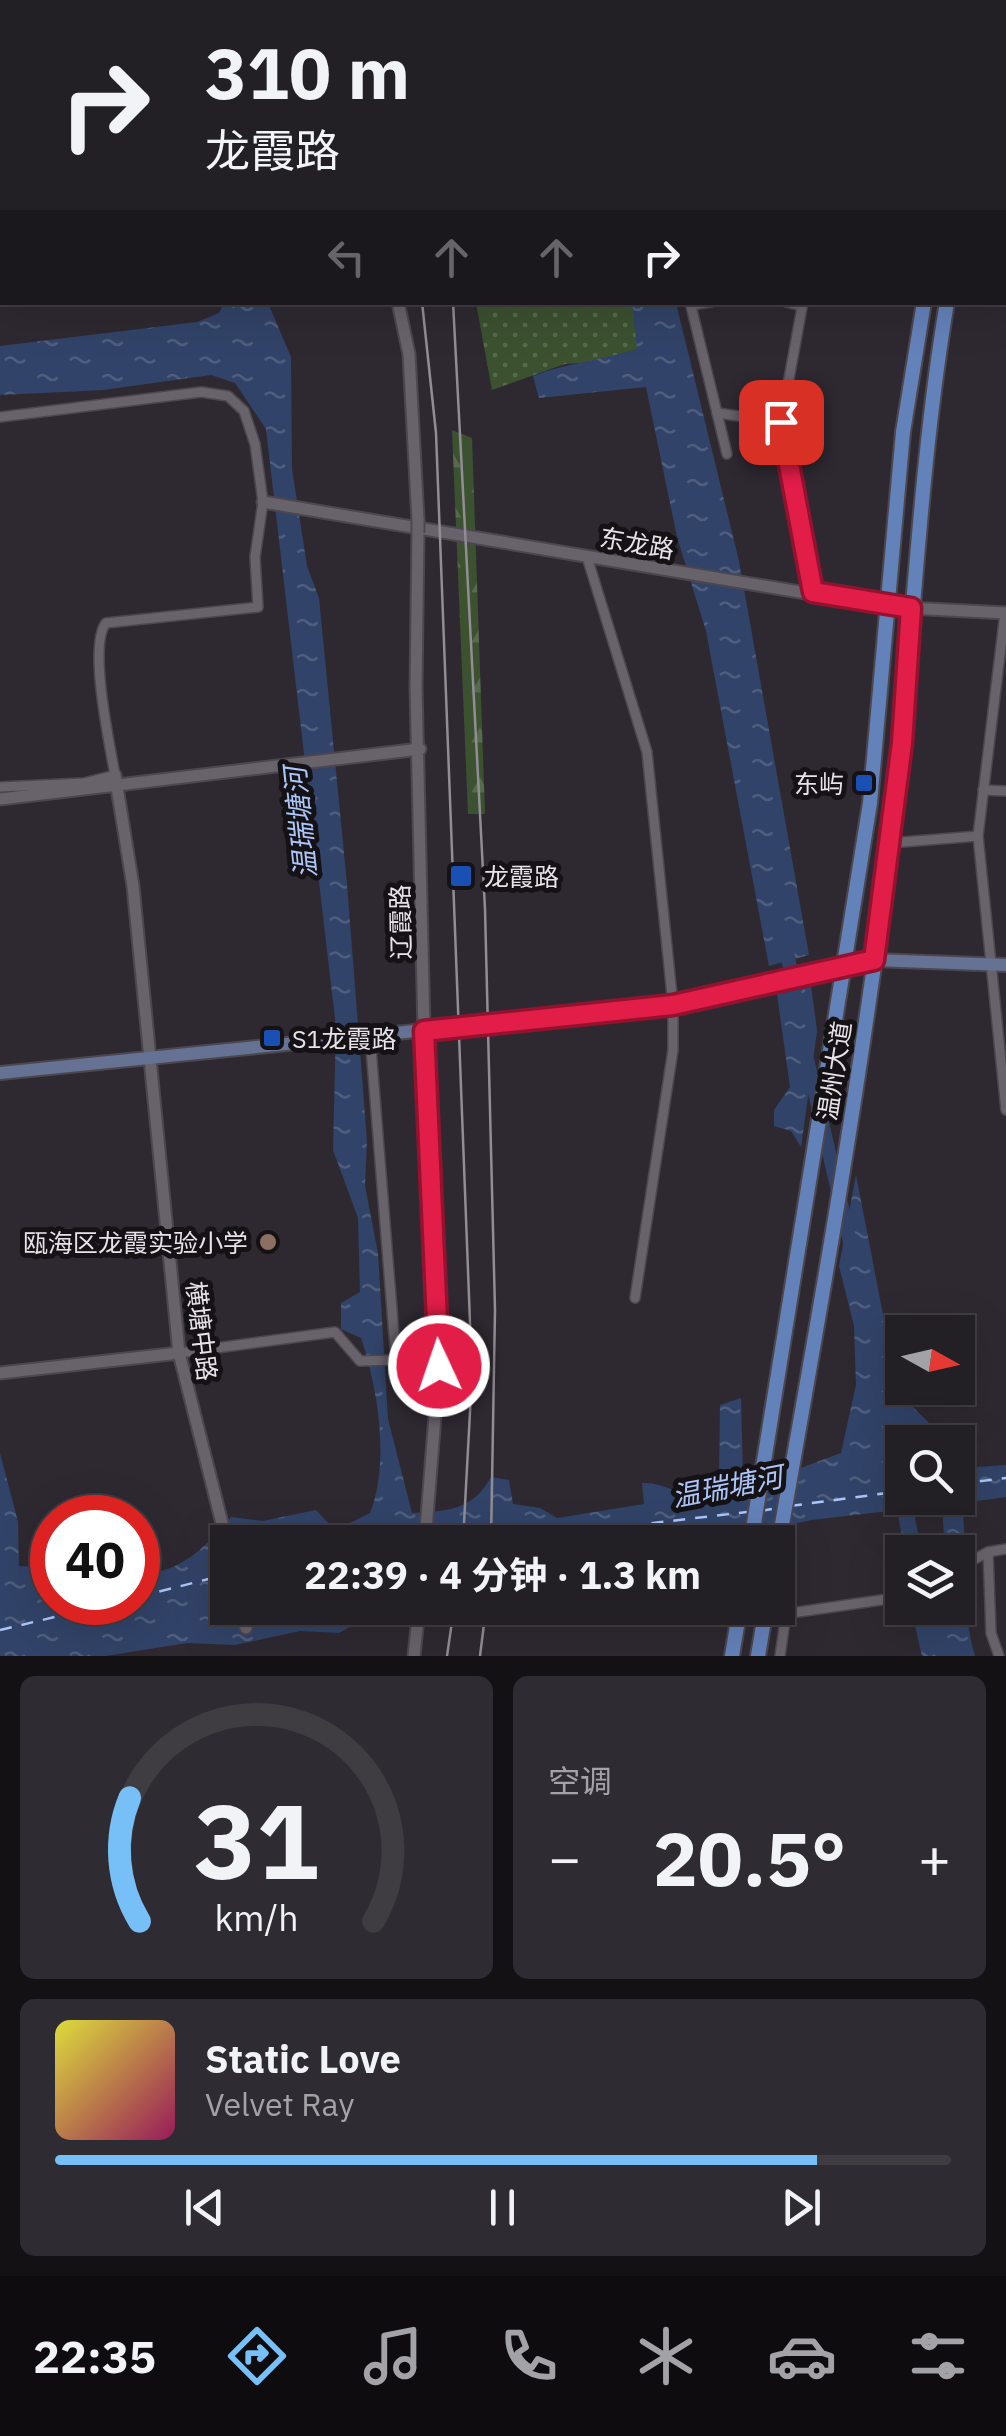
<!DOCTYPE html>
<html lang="zh">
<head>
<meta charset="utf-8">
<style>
  :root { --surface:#221f25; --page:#2e2c32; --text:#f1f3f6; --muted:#a2a2a7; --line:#3f3d42; --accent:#76c0f7 }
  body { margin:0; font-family:"IBM Plex Sans","Noto Sans SC",sans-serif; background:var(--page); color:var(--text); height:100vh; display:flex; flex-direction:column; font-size:38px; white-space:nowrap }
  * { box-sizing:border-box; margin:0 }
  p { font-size:32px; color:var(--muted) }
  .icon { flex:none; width:55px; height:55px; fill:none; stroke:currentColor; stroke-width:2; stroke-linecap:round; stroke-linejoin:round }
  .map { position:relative; height:1656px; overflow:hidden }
  .drawer { display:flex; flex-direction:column; gap:20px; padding:20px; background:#131114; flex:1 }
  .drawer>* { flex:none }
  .guide { position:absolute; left:0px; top:0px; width:1008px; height:305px; box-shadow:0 10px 40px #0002,0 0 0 2px var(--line); background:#221f25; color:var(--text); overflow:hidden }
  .needle { width:65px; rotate:98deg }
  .tools { position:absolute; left:885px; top:1315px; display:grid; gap:20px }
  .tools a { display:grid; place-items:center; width:90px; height:90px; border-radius:0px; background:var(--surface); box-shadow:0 10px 40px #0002,0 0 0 2px var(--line); font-size:50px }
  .speed { position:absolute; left:30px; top:1495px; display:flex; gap:20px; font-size:50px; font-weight:700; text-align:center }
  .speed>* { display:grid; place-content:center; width:130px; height:130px; border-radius:50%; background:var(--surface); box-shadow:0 10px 40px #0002,0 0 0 2px var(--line); line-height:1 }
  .speed .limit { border:15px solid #d22; background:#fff; color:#111 }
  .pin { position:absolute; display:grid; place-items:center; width:85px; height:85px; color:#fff; margin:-42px; border-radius:20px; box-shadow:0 5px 15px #0006 }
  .me { position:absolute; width:110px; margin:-55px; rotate:357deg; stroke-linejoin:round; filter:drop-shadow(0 0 8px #0008) }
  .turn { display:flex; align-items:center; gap:35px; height:210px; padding:0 40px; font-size:45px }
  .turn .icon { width:130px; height:130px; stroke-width:2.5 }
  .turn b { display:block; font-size:70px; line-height:85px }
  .lanes { display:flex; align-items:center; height:95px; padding:0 40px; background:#0003; justify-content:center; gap:50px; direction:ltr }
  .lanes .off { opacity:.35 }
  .big { font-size:75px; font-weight:700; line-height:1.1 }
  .drawer .tile { flex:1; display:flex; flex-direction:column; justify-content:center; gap:15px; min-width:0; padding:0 35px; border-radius:15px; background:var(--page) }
  .drawer .dial { align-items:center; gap:0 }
  .dial svg { height:260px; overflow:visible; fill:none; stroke:var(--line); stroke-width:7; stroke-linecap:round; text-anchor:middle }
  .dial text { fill:var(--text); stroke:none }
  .song { display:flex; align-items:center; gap:30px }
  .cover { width:120px; height:120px; border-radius:15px; background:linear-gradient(135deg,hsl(60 70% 55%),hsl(330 70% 35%)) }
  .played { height:10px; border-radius:5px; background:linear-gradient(90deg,var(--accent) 85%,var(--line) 85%) }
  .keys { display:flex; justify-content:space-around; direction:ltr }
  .heat { display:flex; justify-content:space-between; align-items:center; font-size:55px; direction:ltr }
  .drawer .tiles { flex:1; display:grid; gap:20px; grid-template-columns:1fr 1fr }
  .tile:last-child { grid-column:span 2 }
  .trip { position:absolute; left:210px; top:1525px; width:585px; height:100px; border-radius:0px; background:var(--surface); box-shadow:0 10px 40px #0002,0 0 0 2px var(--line); font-weight:700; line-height:100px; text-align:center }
  .tabs { display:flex; height:160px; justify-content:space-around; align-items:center; background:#0e0c0f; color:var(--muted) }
  .tabs .icon { width:70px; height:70px }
  .tabs .current { color:var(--accent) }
  .tabs b { font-size:45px; color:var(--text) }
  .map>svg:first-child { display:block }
  .grass { fill:url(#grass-dots) }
  .forest { fill:url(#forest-firs) }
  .water { fill:url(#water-ripples) }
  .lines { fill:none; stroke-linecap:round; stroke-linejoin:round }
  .river { stroke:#314368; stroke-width:14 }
  .ferry { stroke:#acc6fa; stroke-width:2.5; stroke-dasharray:12 10; stroke-linecap:butt }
  .minor-casing { stroke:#4c474f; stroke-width:12 }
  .tertiary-casing { stroke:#4c474f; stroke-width:15 }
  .secondary-casing { stroke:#4c474f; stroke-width:16 }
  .primary-casing { stroke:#4c474f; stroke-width:18 }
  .minor { stroke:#68626b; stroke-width:9 }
  .tertiary { stroke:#68626b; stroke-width:11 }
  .secondary { stroke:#667293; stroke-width:12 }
  .primary { stroke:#6482ba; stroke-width:14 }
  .rail { stroke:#918d94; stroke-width:2.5 }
  .tertiary-bridge-casing { stroke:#4c474f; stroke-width:15; stroke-linecap:butt }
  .tertiary-bridge { stroke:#68626b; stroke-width:11 }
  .route-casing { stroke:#92132f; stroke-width:25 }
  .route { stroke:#e11d48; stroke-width:18 }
  .transit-dot { fill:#1a4fb4; stroke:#151216; stroke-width:4 }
  .education-dot { fill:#8d6e63; stroke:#151216; stroke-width:4 }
  .labels { text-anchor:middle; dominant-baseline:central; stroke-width:10; stroke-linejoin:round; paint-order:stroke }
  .street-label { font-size:25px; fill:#e6e2e8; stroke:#151216 }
  .poi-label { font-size:25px; fill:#e6e2e8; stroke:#151216; text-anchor:end }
  .water-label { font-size:28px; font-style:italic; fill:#acc6fa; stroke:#151216 }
</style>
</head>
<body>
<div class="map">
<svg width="1006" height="1656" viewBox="0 0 1006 1656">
  <defs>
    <pattern id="grass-dots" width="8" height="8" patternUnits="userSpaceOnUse" patternTransform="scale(2.5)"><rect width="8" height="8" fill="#3b5130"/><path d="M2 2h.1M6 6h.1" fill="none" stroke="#576a4e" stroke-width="1.8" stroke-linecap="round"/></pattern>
    <pattern id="forest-firs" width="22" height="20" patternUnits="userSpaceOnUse" patternTransform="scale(2.5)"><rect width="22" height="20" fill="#3b5130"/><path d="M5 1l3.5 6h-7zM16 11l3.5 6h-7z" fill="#576a4e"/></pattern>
    <pattern id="water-ripples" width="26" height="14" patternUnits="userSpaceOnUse" patternTransform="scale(2.5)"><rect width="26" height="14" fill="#314368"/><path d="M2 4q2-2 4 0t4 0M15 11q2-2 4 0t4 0" fill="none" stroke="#4f5e7e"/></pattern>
  </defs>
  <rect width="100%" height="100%" fill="#2e2931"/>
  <polygon class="grass" points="476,303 632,303 638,349 596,362 565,364 492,390"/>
  <polygon class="forest" points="452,430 472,438 485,814 468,814"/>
  <g class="water">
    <path d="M224,303H268L291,357L292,469L307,566L319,598L347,884L367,1141L365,1186L378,1253L388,1419L412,1513C448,1511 472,1511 491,1477L509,1480L513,1504L540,1508L557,1518L644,1504L642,1483C664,1482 680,1496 702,1499L719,1477L720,1405L741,1398L743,1480L763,1482L841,1453L856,1385L854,1326L839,1266L856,1175L893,1366L911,1405L948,1442H902V1498H958V1460L966,1476L978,1467L1006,1465V1497L962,1503C968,1555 960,1605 975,1656H922L911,1608H958V1552H945L942,1504L913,1509L922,1552H905L897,1510L812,1520L703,1542H228V1608H382L339,1633L300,1631L235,1645L187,1643L105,1656H0V1453L18,1522L19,1566L52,1568V1602H138V1573C178,1576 207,1546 231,1517L263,1521L316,1510L330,1525L348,1524L370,1513C390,1463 378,1388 361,1338L341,1329V1303L360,1292L358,1218L333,1150L336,1027L266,429L235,383L211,375L103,390L0,395V346L197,322L219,313Z"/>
    <path d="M632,303H676L739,561L809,955L769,966L706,631L677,537L646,387L539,398L533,376C567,363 602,360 637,349Z"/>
    <polygon points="811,985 817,1031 801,1147 791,1131 774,1126 774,1110 790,1087 777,994"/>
  </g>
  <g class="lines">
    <g class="river">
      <polyline points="786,946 797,1008"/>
      <polyline points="807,1059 850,1242"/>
    </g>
    <g class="ferry">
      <polyline points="958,1484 1006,1478"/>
      <polyline points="790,1506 902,1491"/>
      <polyline points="760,1511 777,1508"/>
      <polyline points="432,1538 611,1528 747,1512"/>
      <polyline points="400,1542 419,1540"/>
      <polyline points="138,1597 228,1574"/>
      <polyline points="0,1630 118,1602"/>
    </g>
    <defs>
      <g id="minor">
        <polyline points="628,0 629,2"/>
        <polyline points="733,0 734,2"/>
        <polyline points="690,302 727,454"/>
        <polyline points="786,302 802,306"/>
        <polyline points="803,302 780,428 813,592"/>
        <polyline points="691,305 711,302"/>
        <polyline points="717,413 781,422"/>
        <path d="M0,417L201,392L228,396L244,411L255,444L263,502L255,557L258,607L106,623C88,645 110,746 115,775L84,783L0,787"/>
        <polyline points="587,557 647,752 673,1005 673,1050 635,1298"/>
        <polyline points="1005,613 978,836 1006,1110"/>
        <polyline points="983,790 1006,791"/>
        <polyline points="890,843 978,836"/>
        <polyline points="179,1353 335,1332 360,1361 396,1360 370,1036"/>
        <polyline points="988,1552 991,1633 999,1656"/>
        <polyline points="958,1568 988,1552 1006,1549"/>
        <polyline points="780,1656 785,1621 791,1613 902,1597"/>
      </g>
      <g id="tertiary">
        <polyline points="323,0 323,2"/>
        <polyline points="0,110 2,109"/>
        <polyline points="398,302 409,354 418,520"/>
        <polyline points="263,502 889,607 1006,613"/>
        <polyline points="418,533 416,687 424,1031 439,1366 425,1542"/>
        <polyline points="115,775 133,886 179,1353 228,1547"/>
        <polyline points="0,799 420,749"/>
        <polyline points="0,1373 179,1353"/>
        <polyline points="241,1608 246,1628"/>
        <polyline points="414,1656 419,1608"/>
      </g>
      <polyline id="secondary" points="0,1073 673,1005 874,960 1006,965"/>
      <g id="primary">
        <polyline points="989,2 990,0"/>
        <polyline points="1005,45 1006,40"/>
        <polyline points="751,1542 870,803 903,432 924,302"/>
        <path d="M778,1547C820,1311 862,1074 891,837C913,658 917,480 947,302"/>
        <polyline points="732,1656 740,1608"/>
        <polyline points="758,1656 766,1608"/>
      </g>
    </defs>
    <use href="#minor" class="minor-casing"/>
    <use href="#tertiary" class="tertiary-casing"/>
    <use href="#secondary" class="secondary-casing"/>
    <use href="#primary" class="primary-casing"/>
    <use href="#minor" class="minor"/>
    <use href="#tertiary" class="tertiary"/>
    <use href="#secondary" class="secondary"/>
    <use href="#primary" class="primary"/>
    <g class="rail">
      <polyline points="372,0 372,2"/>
      <polyline points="404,0 404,2"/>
      <polyline points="422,302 436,433 472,1375 463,1542"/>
      <polyline points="453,302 485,909 495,1310 491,1542"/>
      <polyline points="447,1656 454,1608"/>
      <polyline points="480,1656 486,1608"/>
    </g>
    <defs>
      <polyline id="tertiary-bridge" points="418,520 418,533"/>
    </defs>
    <use href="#tertiary-bridge" class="tertiary-bridge-casing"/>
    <use href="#tertiary-bridge" class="tertiary-bridge"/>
  </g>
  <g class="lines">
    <defs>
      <polyline id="route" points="439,1366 424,1031 673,1005 874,960 902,743 911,608 813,592 781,422"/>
    </defs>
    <use href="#route" class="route-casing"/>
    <use href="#route" class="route"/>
  </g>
  <g class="transit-dot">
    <rect x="854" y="773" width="20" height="20" rx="5"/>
    <rect x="449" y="864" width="24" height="24" rx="5"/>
    <rect x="262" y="1028" width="20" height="20" rx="5"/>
  </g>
  <circle class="education-dot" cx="268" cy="1242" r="10"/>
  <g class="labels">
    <g class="street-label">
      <text transform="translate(637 543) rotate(10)">东龙路</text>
      <text transform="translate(400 922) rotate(-91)">辽霞路</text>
      <text transform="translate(834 1071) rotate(-81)">温州大道</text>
      <text transform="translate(202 1331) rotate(83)">横塘中路</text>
    </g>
    <g class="poi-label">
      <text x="844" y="783">东屿</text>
      <text x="484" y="876" text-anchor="start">龙霞路</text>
      <text x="292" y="1038" text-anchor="start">S1龙霞路</text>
      <text x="248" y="1242">瓯海区龙霞实验小学</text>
    </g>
    <g class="water-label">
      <text transform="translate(300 823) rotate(-96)">温瑞塘河</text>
      <text transform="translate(727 1486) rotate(-11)">温瑞塘河</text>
    </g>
  </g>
</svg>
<div class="tools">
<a><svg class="needle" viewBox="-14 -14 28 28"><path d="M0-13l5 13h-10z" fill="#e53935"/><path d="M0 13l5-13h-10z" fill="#a2a2a7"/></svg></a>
<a><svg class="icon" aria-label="search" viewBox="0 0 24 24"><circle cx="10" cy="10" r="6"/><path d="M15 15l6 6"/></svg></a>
<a><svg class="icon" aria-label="layers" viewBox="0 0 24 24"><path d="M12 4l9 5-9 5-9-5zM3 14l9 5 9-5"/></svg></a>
</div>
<div class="speed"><div class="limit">40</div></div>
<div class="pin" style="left:781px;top:422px;background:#d93025"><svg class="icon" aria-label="arrive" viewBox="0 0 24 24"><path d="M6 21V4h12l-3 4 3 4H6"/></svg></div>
<svg class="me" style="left:439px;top:1366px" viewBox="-20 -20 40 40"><circle r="17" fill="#e11d48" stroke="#fff" stroke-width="3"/><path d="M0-11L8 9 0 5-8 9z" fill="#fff"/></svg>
<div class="trip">22:39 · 4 分钟 · 1.3 km</div>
<div class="guide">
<div class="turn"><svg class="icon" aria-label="right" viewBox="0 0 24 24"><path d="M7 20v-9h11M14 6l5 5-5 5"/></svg><div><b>310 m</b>龙霞路</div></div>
<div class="lanes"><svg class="icon off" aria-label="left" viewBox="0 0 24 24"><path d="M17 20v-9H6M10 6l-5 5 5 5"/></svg><svg class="icon off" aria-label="ahead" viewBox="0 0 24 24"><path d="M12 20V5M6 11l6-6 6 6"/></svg><svg class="icon off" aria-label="ahead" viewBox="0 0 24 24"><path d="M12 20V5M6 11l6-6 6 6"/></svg><svg class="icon" aria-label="right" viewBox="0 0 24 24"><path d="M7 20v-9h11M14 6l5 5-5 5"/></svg></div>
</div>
</div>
<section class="drawer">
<div class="tiles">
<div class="tile dial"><svg viewBox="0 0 100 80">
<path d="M14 69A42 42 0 1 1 86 69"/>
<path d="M14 69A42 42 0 0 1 11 31" stroke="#76c0f7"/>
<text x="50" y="56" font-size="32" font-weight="700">31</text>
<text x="50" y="72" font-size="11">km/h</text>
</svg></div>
<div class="tile"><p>空调</p>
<div class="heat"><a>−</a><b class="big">20.5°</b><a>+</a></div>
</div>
<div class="tile">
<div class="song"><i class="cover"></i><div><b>Static Love</b><p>Velvet Ray</p></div></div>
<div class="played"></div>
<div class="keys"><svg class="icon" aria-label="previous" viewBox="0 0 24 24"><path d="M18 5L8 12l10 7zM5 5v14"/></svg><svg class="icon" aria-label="pause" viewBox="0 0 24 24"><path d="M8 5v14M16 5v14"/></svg><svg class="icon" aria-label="next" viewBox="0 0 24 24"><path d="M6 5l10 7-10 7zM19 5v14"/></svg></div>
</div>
</div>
</section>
<nav class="tabs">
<b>22:35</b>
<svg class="icon current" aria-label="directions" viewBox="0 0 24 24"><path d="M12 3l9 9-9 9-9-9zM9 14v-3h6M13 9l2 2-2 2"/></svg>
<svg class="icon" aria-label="music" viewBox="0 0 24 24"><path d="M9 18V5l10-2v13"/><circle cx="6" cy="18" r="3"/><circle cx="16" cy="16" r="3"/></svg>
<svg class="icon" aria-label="phone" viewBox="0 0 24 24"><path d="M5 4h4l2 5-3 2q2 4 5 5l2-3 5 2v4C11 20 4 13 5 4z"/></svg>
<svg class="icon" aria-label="climate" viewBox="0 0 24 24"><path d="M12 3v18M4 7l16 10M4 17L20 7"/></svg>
<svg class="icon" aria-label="car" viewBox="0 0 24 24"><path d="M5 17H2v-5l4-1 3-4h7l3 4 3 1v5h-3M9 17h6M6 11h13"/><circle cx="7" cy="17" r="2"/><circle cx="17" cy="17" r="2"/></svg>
<svg class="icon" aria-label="filters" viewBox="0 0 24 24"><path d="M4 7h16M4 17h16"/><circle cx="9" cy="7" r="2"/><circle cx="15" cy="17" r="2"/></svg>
</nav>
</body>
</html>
